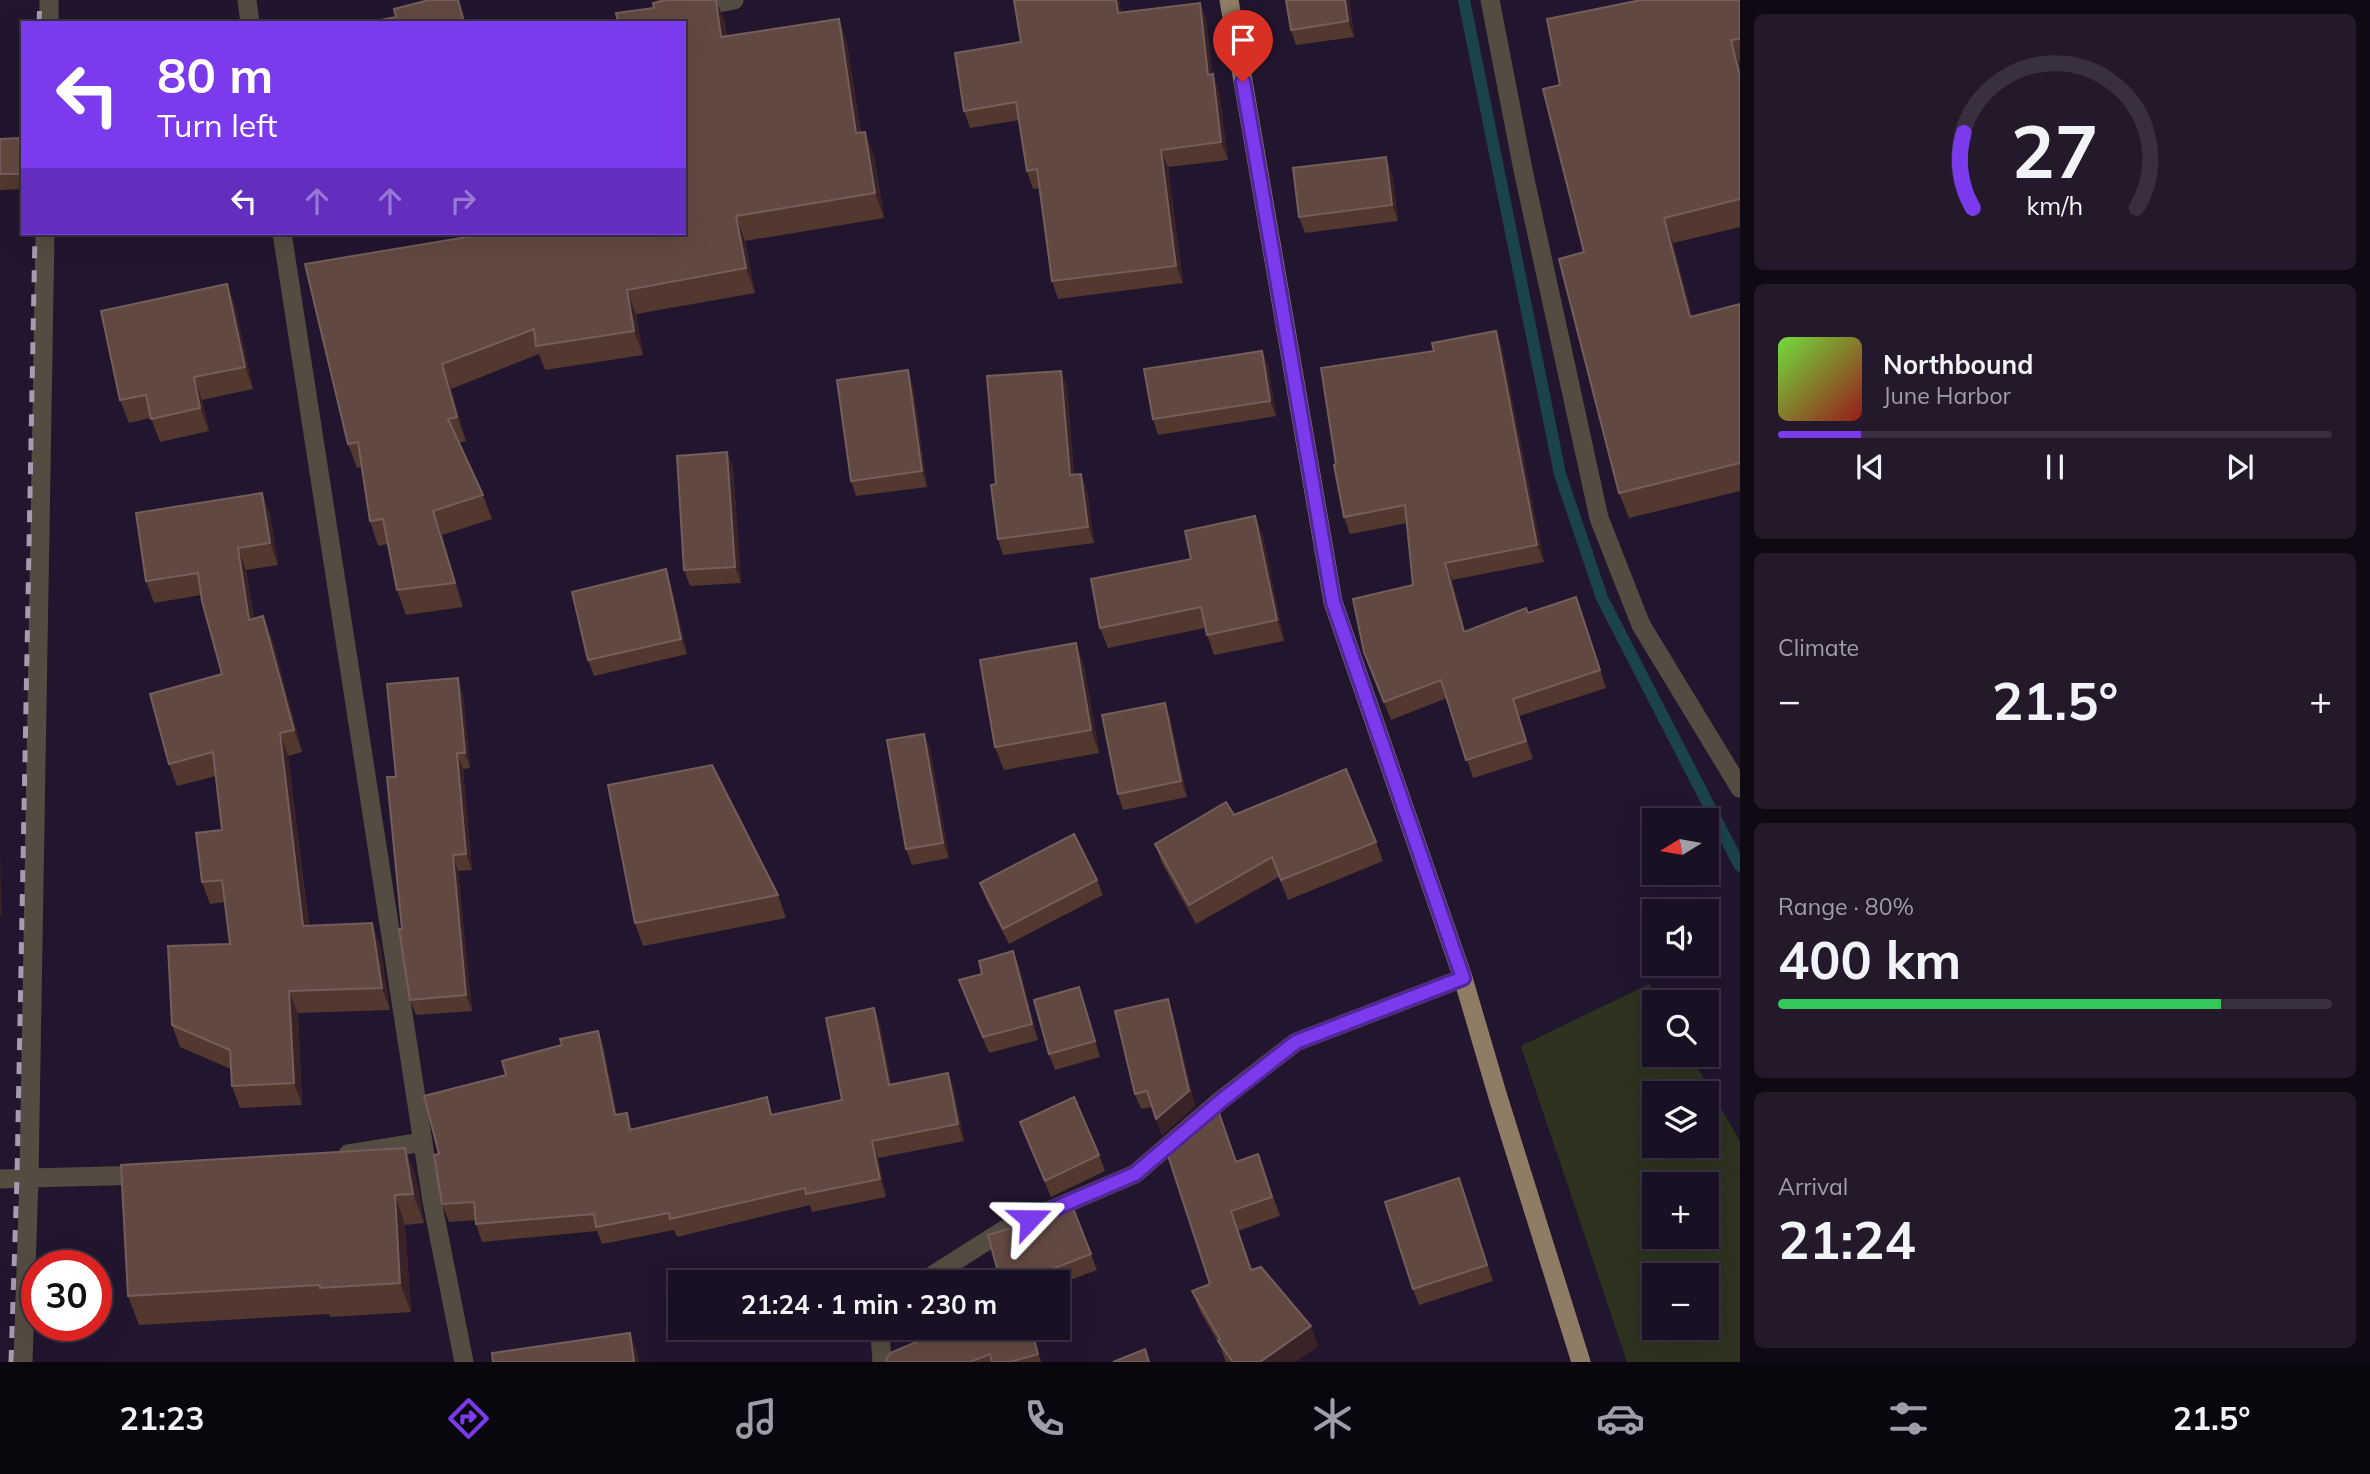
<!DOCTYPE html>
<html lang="en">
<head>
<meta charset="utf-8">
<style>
  :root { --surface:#1a1023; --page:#23192b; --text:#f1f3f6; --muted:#9f9da6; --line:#383041; --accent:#7c3aed }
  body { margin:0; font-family:Mulish,sans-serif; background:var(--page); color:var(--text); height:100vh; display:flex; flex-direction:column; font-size:26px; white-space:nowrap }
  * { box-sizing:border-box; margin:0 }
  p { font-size:23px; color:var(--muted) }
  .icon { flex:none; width:38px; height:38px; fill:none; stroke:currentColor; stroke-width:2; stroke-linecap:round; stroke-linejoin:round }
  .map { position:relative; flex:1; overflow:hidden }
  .details { display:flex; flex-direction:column; gap:14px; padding:14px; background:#0e0913; width:630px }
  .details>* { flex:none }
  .top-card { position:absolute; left:21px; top:21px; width:665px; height:214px; border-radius:0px; box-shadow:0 7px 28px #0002,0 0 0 2px var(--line); background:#7c3aed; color:#fff; overflow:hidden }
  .needle { width:46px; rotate:259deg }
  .buttons { position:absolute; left:1642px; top:808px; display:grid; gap:14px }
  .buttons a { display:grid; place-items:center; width:77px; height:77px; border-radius:0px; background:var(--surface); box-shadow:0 7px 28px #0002,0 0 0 2px var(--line); font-size:35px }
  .speed { position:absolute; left:21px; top:1250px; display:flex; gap:14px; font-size:35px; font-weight:700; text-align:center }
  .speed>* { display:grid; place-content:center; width:91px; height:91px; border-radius:50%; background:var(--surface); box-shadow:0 7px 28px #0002,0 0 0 2px var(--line); line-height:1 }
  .speed .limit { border:10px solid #d22; background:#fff; color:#111 }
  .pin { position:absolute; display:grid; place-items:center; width:60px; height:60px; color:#fff; margin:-72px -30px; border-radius:50% 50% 50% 0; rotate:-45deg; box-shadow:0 0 7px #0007 }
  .pin .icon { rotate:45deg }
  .me { position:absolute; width:77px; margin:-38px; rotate:67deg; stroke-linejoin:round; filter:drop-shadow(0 0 5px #0008) }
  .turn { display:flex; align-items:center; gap:24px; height:147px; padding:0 21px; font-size:32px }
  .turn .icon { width:91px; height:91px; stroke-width:2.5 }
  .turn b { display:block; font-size:49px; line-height:60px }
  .lanes { display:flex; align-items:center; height:66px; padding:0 21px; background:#0003; justify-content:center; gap:35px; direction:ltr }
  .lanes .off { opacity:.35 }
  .big { font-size:52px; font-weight:700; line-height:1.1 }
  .details .tile { flex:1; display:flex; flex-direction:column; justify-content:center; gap:10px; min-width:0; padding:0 24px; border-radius:10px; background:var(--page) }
  .details .dial { align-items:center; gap:0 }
  .dial svg { height:182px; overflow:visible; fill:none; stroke:var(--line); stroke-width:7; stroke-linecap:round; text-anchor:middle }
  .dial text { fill:var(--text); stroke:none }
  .song { display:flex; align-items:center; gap:21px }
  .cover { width:84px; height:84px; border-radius:10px; background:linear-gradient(135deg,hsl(100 70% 55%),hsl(0 70% 35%)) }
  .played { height:7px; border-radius:4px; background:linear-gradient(90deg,var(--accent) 15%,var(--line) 15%) }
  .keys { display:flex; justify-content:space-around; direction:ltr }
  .heat { display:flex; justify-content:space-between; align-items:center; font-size:38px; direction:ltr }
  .charge { height:10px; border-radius:5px; background:linear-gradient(90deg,#34c759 80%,var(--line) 0) }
  .trip { position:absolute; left:668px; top:1270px; width:402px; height:70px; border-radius:0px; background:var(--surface); box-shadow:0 7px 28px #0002,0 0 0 2px var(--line); font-weight:700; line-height:70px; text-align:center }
  .tab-bar { display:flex; height:112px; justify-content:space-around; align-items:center; background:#0a060e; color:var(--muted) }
  .tab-bar .icon { width:49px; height:49px }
  .tab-bar .on { color:var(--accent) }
  .tab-bar b { font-size:32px; color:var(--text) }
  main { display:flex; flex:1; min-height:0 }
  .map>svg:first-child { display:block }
  .green { fill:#2d331f; fill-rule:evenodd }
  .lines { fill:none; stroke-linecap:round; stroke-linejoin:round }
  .stream { stroke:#1b444a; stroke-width:12 }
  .minor { stroke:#554c41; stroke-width:19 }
  .primary { stroke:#8e7c64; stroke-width:19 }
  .rail { stroke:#a59cb0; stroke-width:5; stroke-dasharray:12 12; stroke-linecap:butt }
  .wall { fill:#52382e }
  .shaded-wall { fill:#392326 }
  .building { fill:#614941; stroke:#745e5b; stroke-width:2 }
  .route-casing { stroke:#51269a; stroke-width:18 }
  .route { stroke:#7c3aed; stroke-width:12 }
</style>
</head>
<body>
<main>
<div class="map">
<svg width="1740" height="1362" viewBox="0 0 1740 1362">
  <rect width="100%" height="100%" fill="#22162f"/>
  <path class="green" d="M1649,984L1660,1003H1654V1055H1690L1740,1141V1362H1627L1521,1046ZM1654,1094H1706V1146H1654ZM1654,1185H1706V1237H1654ZM1654,1276H1706V1328H1654Z"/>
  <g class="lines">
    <polyline class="stream" points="1464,0 1560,474 1602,598 1740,866"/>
    <g class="minor">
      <polyline points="247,0 250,23"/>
      <polyline points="1490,0 1523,170 1599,518 1641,625 1740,788"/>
      <polyline points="694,8 734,0"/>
      <polyline points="49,23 49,0"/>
      <polyline points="282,233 432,1201 464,1362"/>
      <polyline points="348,1154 423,1142"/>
      <polyline points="0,1179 29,1178 45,233"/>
      <polyline points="926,1283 933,1275 1004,1230 1135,1174 1221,1100 1296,1042 1463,978"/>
      <polyline points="23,1362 29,1178 148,1175"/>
      <polyline points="882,1362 880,1334 885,1328"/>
    </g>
    <polyline class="primary" points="1229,0 1333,602 1463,978 1498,1097 1581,1362"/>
    <g class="rail">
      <polyline points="39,23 40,0"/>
      <polyline points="11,1362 17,1178 35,233"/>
    </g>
  </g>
  <g class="wall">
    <polygon points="657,0 716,0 725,23 727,36 839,19 847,44 861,132 865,132 874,156 884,218 745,241 755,293 636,314 643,355 545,370 539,354 451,389 466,441 459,443 483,495 492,519 442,535 463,607 406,615 397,590 388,544 378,546 370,521 362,467 357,468 348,444 305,264 684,233 654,8 658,2"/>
    <polygon points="1014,0 1119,0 1121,12 1200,3 1206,20 1212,74 1219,92 1228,160 1168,167 1183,283 1058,299 1052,281 1040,188 1033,189 1027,171 1019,120 970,128 964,111 1021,42"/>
    <polygon points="1349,0 1354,37 1296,45 1291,30"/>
    <polygon points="1740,0 1740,227 1673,243 1692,316 1740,304 1740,491 1629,518 1619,493 1560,85"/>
    <polygon points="0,139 23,149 23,189 0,190"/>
    <polygon points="1392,173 1398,221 1305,233 1299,217"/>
    <polygon points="227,284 235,307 253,389 202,400 209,431 160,442 151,418 129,423 120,400"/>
    <polygon points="1496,331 1502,348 1544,562 1452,580 1465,632 1528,613 1582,615 1606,688 1519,716 1533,759 1473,778 1447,698 1391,720 1364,652 1413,585 1407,523 1350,534 1344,517 1336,464 1434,351"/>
    <polygon points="1262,351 1268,366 1276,416 1158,435 1153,419"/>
    <polygon points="913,386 927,487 856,496 851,481"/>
    <polygon points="1067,386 1074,475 1087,490 1094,543 1003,555 998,539 996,484"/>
    <polygon points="727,452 733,468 741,583 690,586 684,570"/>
    <polygon points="262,493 270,515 278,565 246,570 254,619 272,638 302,752 288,756 309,926 380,945 390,1010 298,1013 302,1105 240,1108 232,1086 231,1069 180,1047 172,1025 230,944 225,902 210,904 202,882 222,830 216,776 177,786 169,764 222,674 201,595 154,603 146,581"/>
    <polygon points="1255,516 1263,536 1284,641 1214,655 1205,628 1108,648 1100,628 1191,559"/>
    <polygon points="671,585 687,654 594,676 588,660"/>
    <polygon points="1076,643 1084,666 1099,753 1004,770 995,747"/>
    <polygon points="463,694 470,768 463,769 472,870 458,871 472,1011 416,1015 410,1000 396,777"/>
    <polygon points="1165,703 1170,718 1187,797 1123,810 1118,794"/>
    <polygon points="924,734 930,749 949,858 912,865 906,849"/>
    <polygon points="1234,815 1376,842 1383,861 1288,900 1279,877 1196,924 1162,863 1155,844"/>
    <polygon points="1097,880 1103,895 1009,944 986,899 980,883"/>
    <polygon points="778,895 786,918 643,946 635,923"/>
    <polygon points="1013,951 1019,967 1038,1040 989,1053 959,980 982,974"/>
    <polygon points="1084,1003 1100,1057 1055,1070 1049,1054"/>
    <polygon points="874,1008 880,1025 891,1084 948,1073 954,1090 964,1141 878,1158 886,1197 812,1212 810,1205 677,1237 674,1230 602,1244 597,1231 482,1242 476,1224 476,1220 449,1222 442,1204 439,1154 506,1075 562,1045 598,1031 604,1048 617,1115 633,1129 773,1115 842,1100"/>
    <polygon points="1173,1014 1195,1106 1162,1135 1152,1107 1141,1109 1135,1094"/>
    <polygon points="1194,1113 1197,1120 1219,1113 1236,1161 1258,1154 1280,1216 1238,1231 1251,1270 1318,1346 1295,1362 1226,1362 1219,1344 1200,1311 1192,1291 1210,1284"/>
    <polygon points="1020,1122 1099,1155 1105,1171 1051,1197"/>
    <polygon points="405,1148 416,1177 424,1223 405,1225 411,1312 330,1317 329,1314 139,1325 128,1296"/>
    <polygon points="1459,1178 1493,1281 1419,1305 1413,1289"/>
    <polygon points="1069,1198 1097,1270 1059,1284 1059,1283 1001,1283 1036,1221"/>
    <polygon points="950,1328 1032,1328 1041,1362 887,1362"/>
  </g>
  <g class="shaded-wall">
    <polygon points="458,0 464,13 466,23 464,23"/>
    <polygon points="716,0 725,23 730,61 721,37"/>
    <polygon points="1116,0 1119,0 1124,30 1118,13"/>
    <polygon points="1345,0 1349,0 1354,37 1348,21"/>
    <polygon points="1200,3 1206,20 1215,92 1208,75"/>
    <polygon points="839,19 847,44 865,158 856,133"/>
    <polygon points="1731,40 1740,64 1740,76"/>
    <polygon points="1213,74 1219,92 1228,160 1221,142"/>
    <polygon points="865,132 874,156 884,218 875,193"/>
    <polygon points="19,138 23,149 23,177 22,174"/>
    <polygon points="1161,150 1168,167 1183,283 1176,266"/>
    <polygon points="1386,157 1392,173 1398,221 1392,205"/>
    <polygon points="736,216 745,241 755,293 746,268"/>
    <polygon points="1664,218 1673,243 1699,343 1690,317"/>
    <polygon points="227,284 235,307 253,389 245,367"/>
    <polygon points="627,290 636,314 643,355 634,331"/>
    <polygon points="1496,331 1502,348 1544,562 1537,545"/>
    <polygon points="1262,351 1268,366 1276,416 1270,401"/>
    <polygon points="442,364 451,389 466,441 457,417"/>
    <polygon points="908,370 913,386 927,487 922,471"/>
    <polygon points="1061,371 1067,386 1075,491 1070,475"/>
    <polygon points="194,377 202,400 209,431 200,408"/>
    <polygon points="727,452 733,468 741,583 735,567"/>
    <polygon points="1081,474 1087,490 1094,543 1088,527"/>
    <polygon points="262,493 270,515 278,565 270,543"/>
    <polygon points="433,511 442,535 463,607 455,583"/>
    <polygon points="1255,516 1263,536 1284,641 1277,620"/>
    <polygon points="238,548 246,570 257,642 249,620"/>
    <polygon points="1445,563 1452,580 1470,650 1464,632"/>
    <polygon points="666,569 671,585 687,654 681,639"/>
    <polygon points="263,616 272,638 302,752 294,730"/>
    <polygon points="1076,643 1084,666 1099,753 1091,730"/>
    <polygon points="458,678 463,694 470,768 465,753"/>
    <polygon points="1513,699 1519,716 1533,759 1526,741"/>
    <polygon points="1165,703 1170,718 1187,797 1181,781"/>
    <polygon points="280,733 288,756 311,948 303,926"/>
    <polygon points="924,734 930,749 949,858 943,843"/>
    <polygon points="457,753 463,769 472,870 466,854"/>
    <polygon points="0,854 2,919 0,914"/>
    <polygon points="453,855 458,871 472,1011 466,995"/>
    <polygon points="372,923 380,945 390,1010 382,988"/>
    <polygon points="1013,951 1019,967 1038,1040 1032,1024"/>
    <polygon points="289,991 298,1013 302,1105 294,1083"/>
    <polygon points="1168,999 1173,1014 1195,1106 1162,1135 1156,1119"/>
    <polygon points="874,1008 880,1025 895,1102 889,1085"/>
    <polygon points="598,1031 604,1048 621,1133 615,1115"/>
    <polygon points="948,1073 954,1090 964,1141 958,1124"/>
    <polygon points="872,1141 878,1158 886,1197 880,1179"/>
    <polygon points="405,1148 416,1177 424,1223 413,1194"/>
    <polygon points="395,1195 405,1225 411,1312 400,1283"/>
    <polygon points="1311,1326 1318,1346 1295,1362 1260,1362"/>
    <polygon points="1031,1328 1032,1328 1041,1362 1038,1354"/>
    <polygon points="630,1333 638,1355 639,1362 634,1362"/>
  </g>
  <g class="building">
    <polygon points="429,0 458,0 464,23 365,23 396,17 394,9"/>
    <polygon points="667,0 716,0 721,37 839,19 856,133 865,132 875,193 736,216 746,268 627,290 634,331 536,346 534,329 442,364 457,417 448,419 483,495 433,511 455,583 397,590 383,519 370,521 358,442 348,444 305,264 491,233 684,233 684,23 618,23 616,13 654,8 653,3"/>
    <polygon points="1014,0 1116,0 1118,13 1200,3 1208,75 1213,74 1221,142 1161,150 1176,266 1052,281 1037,169 1027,171 1016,102 964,111 955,53 1021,42"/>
    <polygon points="1286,0 1345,0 1348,21 1291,30"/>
    <polygon points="1641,0 1740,0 1740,39 1731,40 1740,76 1740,199 1664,218 1690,317 1740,304 1740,463 1619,493 1559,259 1584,252 1543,89 1560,85 1547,19"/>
    <polygon points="19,138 22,174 0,174 0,139"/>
    <polygon points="1386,157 1392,205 1299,217 1293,168"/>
    <polygon points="227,284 245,367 194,377 200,408 151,419 146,395 120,400 101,311"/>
    <polygon points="1496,331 1537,545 1445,563 1464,632 1526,608 1528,613 1576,597 1600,670 1513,699 1526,741 1466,760 1441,680 1384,702 1364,652 1353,599 1413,585 1405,505 1344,517 1334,465 1336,464 1321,368 1434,351 1432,343"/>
    <polygon points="1262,351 1270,401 1153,419 1144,369"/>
    <polygon points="908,370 922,471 851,481 837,380"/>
    <polygon points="1061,371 1070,475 1081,474 1088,527 998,539 991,485 996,484 987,376"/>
    <polygon points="727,452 735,567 684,570 677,456"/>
    <polygon points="262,493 270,543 238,548 249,620 263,616 294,730 280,733 303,926 372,923 382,988 289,991 294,1083 232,1086 230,1050 172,1025 168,946 230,944 222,880 202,882 196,833 222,830 213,752 169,764 150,694 222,674 202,601 198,573 146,581 136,513"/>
    <polygon points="1255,516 1277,620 1207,635 1201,607 1100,628 1091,579 1191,559 1185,531"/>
    <polygon points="666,569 681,639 588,660 572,592"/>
    <polygon points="1076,643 1091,730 995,747 980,660"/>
    <polygon points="458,678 465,753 457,753 466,854 453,855 466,995 410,1000 399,929 402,929 387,777 396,777 387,684"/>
    <polygon points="1165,703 1181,781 1118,794 1102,715"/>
    <polygon points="924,734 943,843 906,849 887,740"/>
    <polygon points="712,765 778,895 635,923 608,785"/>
    <polygon points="1346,769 1376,842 1281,880 1272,857 1189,905 1155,844 1226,802 1234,815"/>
    <polygon points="1074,834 1097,880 1003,929 980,883"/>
    <polygon points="1013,951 1032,1024 983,1037 959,980 982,974 979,961"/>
    <polygon points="1079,987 1095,1041 1049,1054 1034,1000"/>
    <polygon points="1168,999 1189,1091 1156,1119 1147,1091 1135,1094 1115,1011"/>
    <polygon points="874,1008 889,1085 948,1073 958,1124 872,1141 880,1179 806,1194 805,1188 670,1219 669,1213 596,1227 594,1214 476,1224 474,1202 442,1204 434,1155 439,1154 424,1096 506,1075 502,1061 562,1045 560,1039 598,1031 615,1115 627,1113 630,1130 767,1097 771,1115 842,1100 826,1018"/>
    <polygon points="1074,1097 1099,1155 1045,1181 1020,1122"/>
    <polygon points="1194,1113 1196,1121 1219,1113 1236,1162 1258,1154 1272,1197 1231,1211 1251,1270 1261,1267 1311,1326 1260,1362 1233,1362 1218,1341 1220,1339 1192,1291 1210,1284 1163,1140"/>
    <polygon points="405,1148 413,1194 395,1195 400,1283 320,1288 320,1285 128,1296 121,1165"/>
    <polygon points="1459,1178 1487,1265 1413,1289 1385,1202"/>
    <polygon points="1069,1198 1091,1254 1047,1271 1048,1274 1017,1283 1001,1283 988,1235 1036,1221 1033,1213"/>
    <polygon points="950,1328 1031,1328 1038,1354 1010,1362 992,1362 990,1354 970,1362 887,1362 886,1360 890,1353"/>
    <polygon points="630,1333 634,1362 493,1362 492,1353"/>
    <polygon points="1145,1349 1149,1362 1113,1362"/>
  </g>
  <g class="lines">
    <defs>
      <polyline id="route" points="1030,1219 1135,1174 1222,1100 1296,1042 1463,978 1333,602 1243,82"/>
    </defs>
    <use href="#route" class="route-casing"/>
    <use href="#route" class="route"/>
  </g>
</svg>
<div class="buttons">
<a><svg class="needle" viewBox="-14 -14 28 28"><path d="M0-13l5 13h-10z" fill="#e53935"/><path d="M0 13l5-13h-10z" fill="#9f9da6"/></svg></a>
<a><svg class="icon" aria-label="sound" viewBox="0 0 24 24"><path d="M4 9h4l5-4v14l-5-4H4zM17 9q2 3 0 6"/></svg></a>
<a><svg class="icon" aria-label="search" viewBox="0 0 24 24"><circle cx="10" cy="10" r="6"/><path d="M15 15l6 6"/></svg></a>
<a><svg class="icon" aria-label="layers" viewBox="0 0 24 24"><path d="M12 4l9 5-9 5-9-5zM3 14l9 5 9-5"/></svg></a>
<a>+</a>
<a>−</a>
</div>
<div class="speed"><div class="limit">30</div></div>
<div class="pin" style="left:1243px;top:82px;background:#d93025"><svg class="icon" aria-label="arrive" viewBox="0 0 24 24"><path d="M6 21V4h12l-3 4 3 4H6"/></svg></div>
<svg class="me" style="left:1030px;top:1219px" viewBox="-20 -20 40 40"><path d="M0-17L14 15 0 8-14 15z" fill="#7c3aed" stroke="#fff" stroke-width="4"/></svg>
<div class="trip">21:24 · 1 min · 230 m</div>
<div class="top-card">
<div class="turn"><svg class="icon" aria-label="left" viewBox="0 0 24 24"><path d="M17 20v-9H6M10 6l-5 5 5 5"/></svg><div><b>80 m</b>Turn left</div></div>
<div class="lanes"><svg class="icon" aria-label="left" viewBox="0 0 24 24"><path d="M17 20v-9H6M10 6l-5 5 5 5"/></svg><svg class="icon off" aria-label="ahead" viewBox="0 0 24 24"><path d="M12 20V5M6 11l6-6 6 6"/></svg><svg class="icon off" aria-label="ahead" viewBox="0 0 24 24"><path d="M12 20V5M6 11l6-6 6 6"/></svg><svg class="icon off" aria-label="right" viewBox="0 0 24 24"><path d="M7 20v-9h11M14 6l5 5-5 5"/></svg></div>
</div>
</div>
<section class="details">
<div class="tile dial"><svg viewBox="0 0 100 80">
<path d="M14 69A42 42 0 1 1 86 69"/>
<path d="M14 69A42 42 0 0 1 10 36" stroke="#7c3aed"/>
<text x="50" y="56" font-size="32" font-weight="700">27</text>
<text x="50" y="72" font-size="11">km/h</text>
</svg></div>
<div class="tile">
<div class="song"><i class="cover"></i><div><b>Northbound</b><p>June Harbor</p></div></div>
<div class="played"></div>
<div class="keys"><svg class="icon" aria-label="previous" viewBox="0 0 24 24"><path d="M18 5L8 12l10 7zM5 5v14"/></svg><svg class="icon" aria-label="pause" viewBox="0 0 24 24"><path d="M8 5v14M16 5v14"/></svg><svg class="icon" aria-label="next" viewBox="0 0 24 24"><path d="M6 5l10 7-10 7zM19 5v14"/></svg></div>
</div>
<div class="tile"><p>Climate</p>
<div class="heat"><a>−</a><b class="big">21.5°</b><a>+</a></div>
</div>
<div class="tile"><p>Range · 80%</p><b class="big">400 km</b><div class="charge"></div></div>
<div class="tile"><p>Arrival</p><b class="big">21:24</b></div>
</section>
</main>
<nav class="tab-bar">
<b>21:23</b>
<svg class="icon on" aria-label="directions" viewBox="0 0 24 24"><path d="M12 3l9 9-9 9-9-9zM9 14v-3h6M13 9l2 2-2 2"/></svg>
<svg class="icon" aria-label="music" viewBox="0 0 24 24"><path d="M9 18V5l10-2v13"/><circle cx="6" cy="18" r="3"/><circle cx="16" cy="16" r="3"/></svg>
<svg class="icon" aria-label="phone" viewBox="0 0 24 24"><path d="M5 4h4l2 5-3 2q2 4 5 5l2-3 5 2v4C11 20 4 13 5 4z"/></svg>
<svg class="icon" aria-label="climate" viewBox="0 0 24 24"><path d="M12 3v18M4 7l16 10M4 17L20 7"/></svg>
<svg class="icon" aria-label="car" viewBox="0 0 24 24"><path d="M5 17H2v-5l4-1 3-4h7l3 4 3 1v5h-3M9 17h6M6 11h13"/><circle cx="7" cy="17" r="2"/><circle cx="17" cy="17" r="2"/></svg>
<svg class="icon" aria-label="filters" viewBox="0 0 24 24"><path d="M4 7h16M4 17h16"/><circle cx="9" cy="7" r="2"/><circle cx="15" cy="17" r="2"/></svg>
<b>21.5°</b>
</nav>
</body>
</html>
